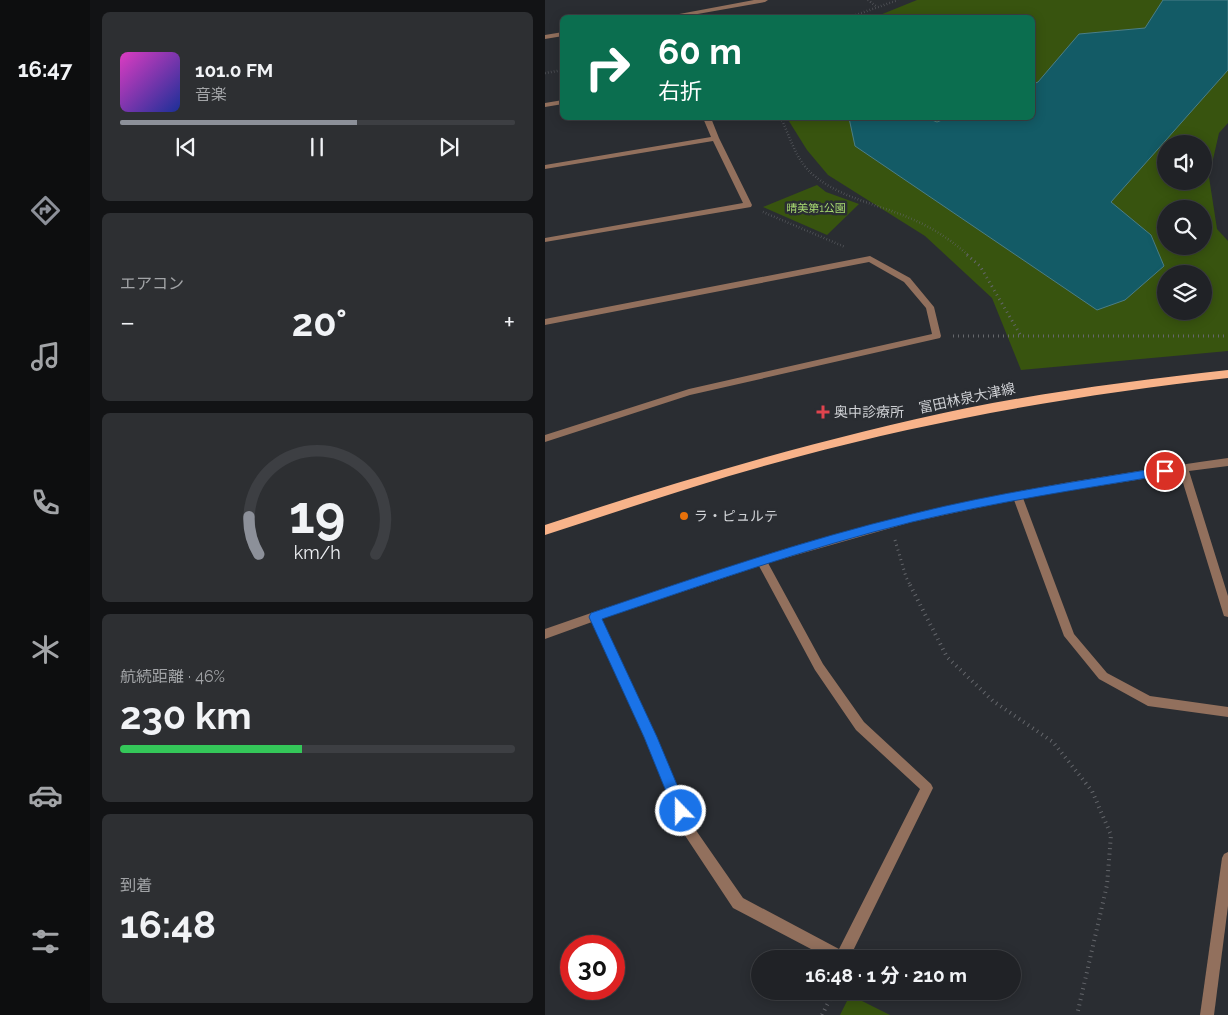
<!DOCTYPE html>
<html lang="ja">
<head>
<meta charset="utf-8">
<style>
  :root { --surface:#202226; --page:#2d2f32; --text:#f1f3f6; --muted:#a2a4a7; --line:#3d3f43; --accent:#8c9099 }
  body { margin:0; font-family:Raleway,"Noto Sans JP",sans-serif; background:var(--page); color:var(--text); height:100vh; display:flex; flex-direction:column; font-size:19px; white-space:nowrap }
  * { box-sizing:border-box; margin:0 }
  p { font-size:16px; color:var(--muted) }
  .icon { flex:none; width:28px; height:28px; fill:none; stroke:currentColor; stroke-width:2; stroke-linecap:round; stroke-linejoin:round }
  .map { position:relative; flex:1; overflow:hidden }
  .sheet { display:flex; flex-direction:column; gap:12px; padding:12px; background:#121315; width:455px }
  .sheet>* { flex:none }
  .banner { position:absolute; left:15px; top:15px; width:475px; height:105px; border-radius:8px; box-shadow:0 2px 12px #0003,0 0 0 1px var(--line); background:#0b6e4f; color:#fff; overflow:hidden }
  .fabs { position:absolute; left:612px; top:135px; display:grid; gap:10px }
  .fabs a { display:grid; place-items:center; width:55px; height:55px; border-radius:50%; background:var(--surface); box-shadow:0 2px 12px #0003,0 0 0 1px var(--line); font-size:25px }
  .speed { position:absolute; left:15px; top:935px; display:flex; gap:10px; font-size:25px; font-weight:700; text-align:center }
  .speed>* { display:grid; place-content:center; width:65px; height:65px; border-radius:50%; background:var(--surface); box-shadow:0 2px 12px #0003,0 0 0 1px var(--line); line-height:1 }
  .speed .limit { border:8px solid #d22; background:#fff; color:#111 }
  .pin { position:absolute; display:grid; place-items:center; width:42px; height:42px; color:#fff; margin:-21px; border:2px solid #fff; border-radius:50%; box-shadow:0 1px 5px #0007 }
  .me { position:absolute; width:55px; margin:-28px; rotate:338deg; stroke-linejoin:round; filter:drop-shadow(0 0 4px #0008) }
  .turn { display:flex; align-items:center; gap:18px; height:105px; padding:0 15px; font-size:22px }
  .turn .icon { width:65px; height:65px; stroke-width:2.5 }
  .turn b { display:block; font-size:35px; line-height:42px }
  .big { font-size:38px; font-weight:700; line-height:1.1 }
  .sheet .widget { flex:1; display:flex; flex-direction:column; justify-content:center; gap:8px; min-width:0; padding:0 18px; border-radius:8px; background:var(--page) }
  .sheet .dial { align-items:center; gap:0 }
  .dial svg { height:130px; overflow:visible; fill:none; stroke:var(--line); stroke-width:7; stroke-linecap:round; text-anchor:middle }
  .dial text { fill:var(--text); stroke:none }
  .song { display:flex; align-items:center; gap:15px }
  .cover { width:60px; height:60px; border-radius:8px; background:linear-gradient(135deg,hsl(310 70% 55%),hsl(230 70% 35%)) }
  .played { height:5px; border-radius:2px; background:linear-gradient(90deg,var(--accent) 60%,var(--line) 60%) }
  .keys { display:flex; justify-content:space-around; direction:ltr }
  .heat { display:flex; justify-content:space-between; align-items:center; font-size:28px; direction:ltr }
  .charge { height:8px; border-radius:4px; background:linear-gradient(90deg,#34c759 46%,var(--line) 0) }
  .trip { position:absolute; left:206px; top:950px; width:270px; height:50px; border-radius:25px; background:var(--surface); box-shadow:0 2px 12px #0003,0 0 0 1px var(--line); font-weight:700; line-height:50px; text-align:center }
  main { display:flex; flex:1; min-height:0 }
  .tabs { display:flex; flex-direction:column; width:90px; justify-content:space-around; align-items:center; background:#0d0e0f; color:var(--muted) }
  .tabs .icon { width:35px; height:35px }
  .tabs .current { color:var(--accent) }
  .tabs b { font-size:22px; color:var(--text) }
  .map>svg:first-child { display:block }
  .green { fill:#38540f; fill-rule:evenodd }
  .water { fill:#135b66; stroke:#4b7e87 }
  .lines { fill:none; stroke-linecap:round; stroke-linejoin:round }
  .path-far2 { stroke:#64666b; stroke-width:2.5; stroke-dasharray:0.5 2.5; stroke-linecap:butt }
  .path-far1 { stroke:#64666b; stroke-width:3; stroke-dasharray:1 4; stroke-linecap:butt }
  .path { stroke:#64666b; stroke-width:4; stroke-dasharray:1 4.5; stroke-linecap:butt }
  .minor { fill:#92705d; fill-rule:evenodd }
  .primary { fill:#f8b38a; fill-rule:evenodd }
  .route { fill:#1a73e8; stroke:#114b97 }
  .health-dot { fill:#e0444e; stroke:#2a2d32; stroke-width:2 }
  .food-dot { fill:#e8710a; stroke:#2a2d32; stroke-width:2 }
  .labels { text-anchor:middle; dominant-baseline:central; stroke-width:5; stroke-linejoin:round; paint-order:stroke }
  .far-park-label { font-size:11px; fill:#a8da71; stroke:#2a2d32 }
  .street-label { font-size:14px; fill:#cfd1d5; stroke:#2a2d32 }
  .poi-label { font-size:14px; fill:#cfd1d5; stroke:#2a2d32; text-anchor:start }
</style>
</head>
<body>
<main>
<nav class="tabs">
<b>16:47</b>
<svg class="icon current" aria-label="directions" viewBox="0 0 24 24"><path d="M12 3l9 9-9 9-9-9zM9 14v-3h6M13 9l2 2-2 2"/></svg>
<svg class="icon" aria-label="music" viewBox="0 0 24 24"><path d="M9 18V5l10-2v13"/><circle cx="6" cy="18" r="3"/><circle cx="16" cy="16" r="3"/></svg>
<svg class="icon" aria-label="phone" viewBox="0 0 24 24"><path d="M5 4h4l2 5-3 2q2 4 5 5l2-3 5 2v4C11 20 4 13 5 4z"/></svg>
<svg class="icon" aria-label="climate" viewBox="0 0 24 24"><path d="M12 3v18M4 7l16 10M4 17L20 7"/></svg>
<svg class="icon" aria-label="car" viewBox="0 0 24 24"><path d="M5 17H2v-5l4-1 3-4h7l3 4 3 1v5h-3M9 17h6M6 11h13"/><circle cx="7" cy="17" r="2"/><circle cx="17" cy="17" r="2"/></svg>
<svg class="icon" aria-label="filters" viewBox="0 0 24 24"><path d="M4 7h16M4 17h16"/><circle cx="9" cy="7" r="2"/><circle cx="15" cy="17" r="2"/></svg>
</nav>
<section class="sheet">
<div class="widget">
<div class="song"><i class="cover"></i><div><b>101.0 FM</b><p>音楽</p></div></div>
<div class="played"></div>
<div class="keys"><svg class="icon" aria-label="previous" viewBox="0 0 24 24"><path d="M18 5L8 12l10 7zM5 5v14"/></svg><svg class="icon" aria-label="pause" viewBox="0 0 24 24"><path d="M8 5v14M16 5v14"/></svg><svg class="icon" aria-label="next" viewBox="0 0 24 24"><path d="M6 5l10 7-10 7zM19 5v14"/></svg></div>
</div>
<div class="widget"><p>エアコン</p>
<div class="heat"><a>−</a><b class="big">20°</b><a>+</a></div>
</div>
<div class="widget dial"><svg viewBox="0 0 100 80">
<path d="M14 69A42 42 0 1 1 86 69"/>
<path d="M14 69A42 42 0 0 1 8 46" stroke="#8c9099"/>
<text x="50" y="56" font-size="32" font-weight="700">19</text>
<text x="50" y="72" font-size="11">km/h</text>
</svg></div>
<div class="widget"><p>航続距離 · 46%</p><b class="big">230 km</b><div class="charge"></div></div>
<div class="widget"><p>到着</p><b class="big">16:48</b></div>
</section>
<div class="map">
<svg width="683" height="1015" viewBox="0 0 683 1015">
  <rect width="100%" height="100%" fill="#2a2d32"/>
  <g class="green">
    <path d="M372,0H683V123L674,133L664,177L672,229L683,241V351L476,370L447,298L380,236L283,175L262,150L242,118H488V18L330,17ZM621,144H659V181H621ZM621,209H659V246H621ZM621,274H659V311H621Z"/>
    <polygon points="272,185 281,192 314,204 282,235 218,207"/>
    <polygon points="305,995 345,1015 295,1015"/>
  </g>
  <polygon class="water" points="618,0 683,0 683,70 566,202 606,235 619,266 580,300 552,310 310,146 304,118 382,118 392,122 402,118 488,118 488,84 493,82 534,34 600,28"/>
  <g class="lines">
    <g class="path-far2">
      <polyline points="323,0 332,7"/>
      <polyline points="302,18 353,0"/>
      <polyline points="0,73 18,70"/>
      <path d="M236,118C244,135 251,159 265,172C294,199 335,204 369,220C388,228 409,242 424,256"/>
      <polyline points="218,212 300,247"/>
    </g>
    <g class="path-far1">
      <polyline points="422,255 435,266 476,336"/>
      <polyline points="408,336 683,336"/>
      <polyline points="350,540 361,577 366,587"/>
    </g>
    <g class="path">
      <polyline points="365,585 402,657 448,701 508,742 547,791 566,835 562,885 532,1015"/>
      <polyline points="277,1015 289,991"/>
    </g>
    <g class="minor">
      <polygon points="209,0 223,0 220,2 130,18 113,18"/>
      <polygon points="18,32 18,36 0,39 0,35"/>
      <polygon points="18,100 18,104 0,107 0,103"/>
      <polygon points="158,118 166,118 174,138 207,205 206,207 0,242 0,238 198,203 168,141 0,169 0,165 166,137"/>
      <polygon points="325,256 365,278 389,307 396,336 395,338 145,395 0,442 0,435 144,389 387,334 381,308 359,282 324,262 0,325 0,319"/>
      <path d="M683,458V466L644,471L683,596V617L679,616L678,613L635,473L478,498L529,634L562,673L605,696L683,707V717L603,706L554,679L519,636L469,500L367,522L223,563L278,664L319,722L386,784L388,788L304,959H285L188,908L139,834L99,737L47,622L0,639V629C122,587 242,545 367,514C471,489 577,473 683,458ZM214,566L270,670L311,730L375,789L294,949L198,898L148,826L111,737L56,619Z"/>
      <polygon points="683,852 683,906 669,1015 655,1015 677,858 679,854"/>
    </g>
    <path class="primary" d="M683,370V378C537,394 394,419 252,457C167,479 84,508 0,535V525C139,479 278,438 422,408C508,391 595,380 683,370Z"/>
  </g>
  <path class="route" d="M620,467L625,471L620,475C535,489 451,502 367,522C262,548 160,584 57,619L112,737L143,811L141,816L136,818L131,816L99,737L44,617L46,613C152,577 258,540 367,514C450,493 535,481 620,467Z"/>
  <path class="health-dot" d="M275.5 404.5h5v5h5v5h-5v5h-5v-5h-5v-5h5z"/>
  <circle class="food-dot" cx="139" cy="516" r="5"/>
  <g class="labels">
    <g class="far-park-label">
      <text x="271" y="208">晴美第1公園</text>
    </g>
    <g class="street-label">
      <text transform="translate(422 398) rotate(-12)">富田林泉大津線</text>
    </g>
    <g class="poi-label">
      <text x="289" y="412">奥中診療所</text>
      <text x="149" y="516">ラ・ピュルテ</text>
    </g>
  </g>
</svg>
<div class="fabs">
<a><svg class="icon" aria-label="sound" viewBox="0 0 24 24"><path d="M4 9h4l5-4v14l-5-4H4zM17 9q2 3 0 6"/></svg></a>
<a><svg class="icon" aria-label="search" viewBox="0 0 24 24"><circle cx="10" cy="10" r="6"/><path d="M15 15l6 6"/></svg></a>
<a><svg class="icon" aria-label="layers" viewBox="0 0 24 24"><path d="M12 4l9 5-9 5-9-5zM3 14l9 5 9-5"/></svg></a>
</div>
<div class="speed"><div class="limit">30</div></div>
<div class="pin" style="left:620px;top:471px;background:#d93025"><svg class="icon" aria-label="arrive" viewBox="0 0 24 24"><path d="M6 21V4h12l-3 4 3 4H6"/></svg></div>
<svg class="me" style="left:136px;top:811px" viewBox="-20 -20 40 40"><circle r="17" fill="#1a73e8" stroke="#fff" stroke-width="3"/><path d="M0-11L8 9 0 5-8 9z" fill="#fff"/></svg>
<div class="trip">16:48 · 1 分 · 210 m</div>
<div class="banner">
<div class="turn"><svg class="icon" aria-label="right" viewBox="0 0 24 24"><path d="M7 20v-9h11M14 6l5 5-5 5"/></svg><div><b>60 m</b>右折</div></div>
</div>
</div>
</main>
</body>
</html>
